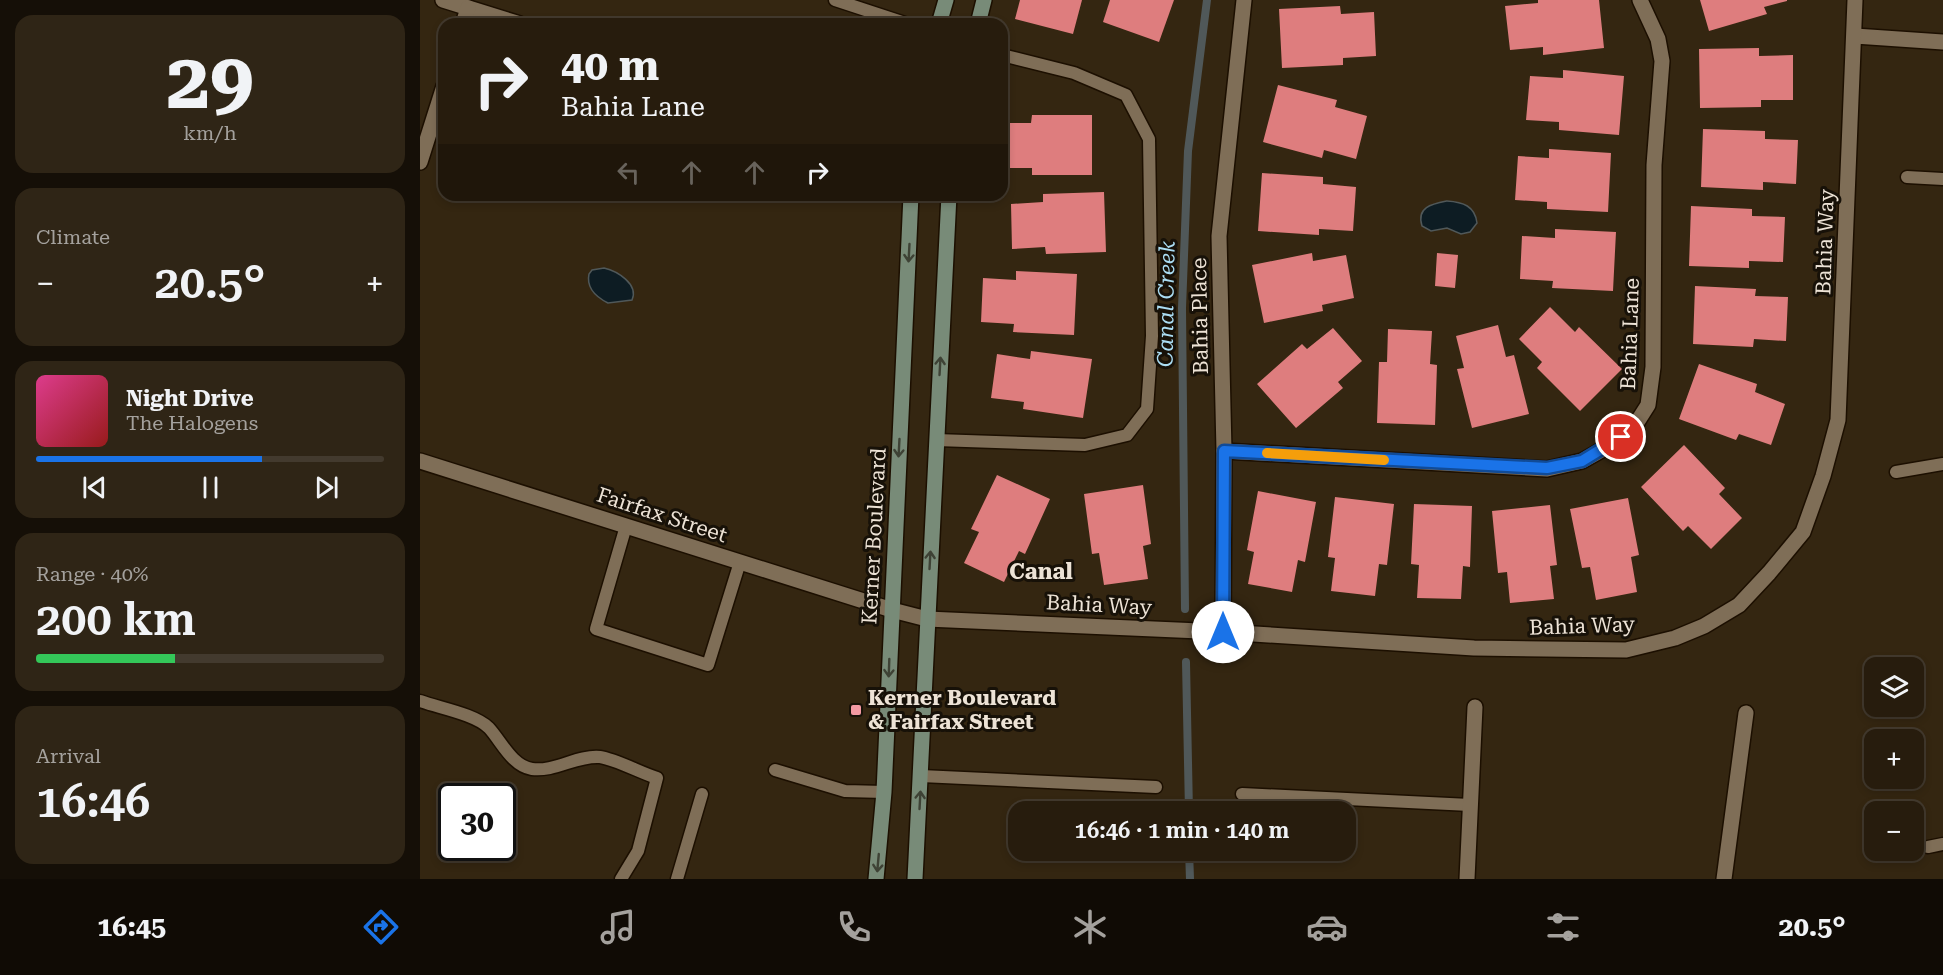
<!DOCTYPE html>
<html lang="en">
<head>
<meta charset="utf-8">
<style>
  :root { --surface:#271c0d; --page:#2f2516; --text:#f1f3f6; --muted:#a4a19d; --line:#433a2e; --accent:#1a73e8 }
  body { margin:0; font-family:"Roboto Serif",serif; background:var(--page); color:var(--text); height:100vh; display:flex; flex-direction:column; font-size:22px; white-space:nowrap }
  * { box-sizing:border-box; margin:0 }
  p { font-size:20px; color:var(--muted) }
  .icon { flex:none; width:33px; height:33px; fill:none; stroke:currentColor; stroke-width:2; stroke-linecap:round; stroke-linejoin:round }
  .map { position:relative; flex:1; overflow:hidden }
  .drawer { display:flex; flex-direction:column; gap:15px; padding:15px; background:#150f07; width:420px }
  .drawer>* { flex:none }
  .top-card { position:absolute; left:18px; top:18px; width:570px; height:183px; border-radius:18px; box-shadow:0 3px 9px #0003,0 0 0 2px var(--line); background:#271c0d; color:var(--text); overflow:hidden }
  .controls { position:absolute; left:1444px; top:657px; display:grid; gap:12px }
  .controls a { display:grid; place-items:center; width:60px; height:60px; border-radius:12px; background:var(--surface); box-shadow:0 3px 9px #0003,0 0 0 2px var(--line); font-size:30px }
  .speed { position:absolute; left:18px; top:783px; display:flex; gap:12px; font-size:30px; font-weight:700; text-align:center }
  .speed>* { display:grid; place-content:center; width:78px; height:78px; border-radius:50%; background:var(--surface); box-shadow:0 3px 9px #0003,0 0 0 2px var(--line); line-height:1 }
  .speed .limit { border:3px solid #111; border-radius:9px; background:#fff; color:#111 }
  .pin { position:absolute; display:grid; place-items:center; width:51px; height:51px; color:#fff; margin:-26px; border:3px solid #fff; border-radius:50%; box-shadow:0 2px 6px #0007 }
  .me { position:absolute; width:66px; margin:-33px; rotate:0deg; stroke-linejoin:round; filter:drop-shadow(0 0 4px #0008) }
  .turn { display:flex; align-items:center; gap:21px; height:126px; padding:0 24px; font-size:27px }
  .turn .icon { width:78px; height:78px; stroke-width:2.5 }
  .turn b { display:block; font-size:42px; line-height:51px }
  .lanes { display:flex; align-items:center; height:57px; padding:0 24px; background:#0003; justify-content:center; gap:30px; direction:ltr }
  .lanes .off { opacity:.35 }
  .big { font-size:45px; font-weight:600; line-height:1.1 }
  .drawer .widget { flex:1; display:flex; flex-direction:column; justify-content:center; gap:9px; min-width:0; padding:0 21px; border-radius:18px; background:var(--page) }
  .drawer .dial { align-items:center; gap:0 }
  .dial b { font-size:78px; line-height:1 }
  .song { display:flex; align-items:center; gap:18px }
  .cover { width:72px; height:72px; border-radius:9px; background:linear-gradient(135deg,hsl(330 70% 55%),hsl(0 70% 35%)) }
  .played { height:6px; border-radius:3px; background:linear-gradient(90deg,var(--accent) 65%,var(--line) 65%) }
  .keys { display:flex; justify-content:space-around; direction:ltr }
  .heat { display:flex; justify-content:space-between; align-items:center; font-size:33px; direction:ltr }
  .charge { height:9px; border-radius:4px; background:linear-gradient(90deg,#34c759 40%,var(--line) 0) }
  .trip { position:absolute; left:588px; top:801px; width:348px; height:60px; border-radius:18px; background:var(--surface); box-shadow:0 3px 9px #0003,0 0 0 2px var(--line); font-weight:600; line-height:60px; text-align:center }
  .tabs { display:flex; height:96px; justify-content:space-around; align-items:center; background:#100b05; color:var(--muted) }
  .tabs .icon { width:42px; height:42px }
  .tabs .selected { color:var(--accent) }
  .tabs b { font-size:27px; color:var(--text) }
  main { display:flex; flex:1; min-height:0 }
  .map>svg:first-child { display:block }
  .water { fill:#0d1c23; stroke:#505859; stroke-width:1.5 }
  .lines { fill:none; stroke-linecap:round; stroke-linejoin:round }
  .stream { stroke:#505859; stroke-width:8 }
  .building { fill:#de7d7e }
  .lane-casing { stroke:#1c0f00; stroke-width:15 }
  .street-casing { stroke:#1c0f00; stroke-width:18 }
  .secondary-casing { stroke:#1c0f00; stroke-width:18 }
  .lane { stroke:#7f6e57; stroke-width:12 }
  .street { stroke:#7f6e57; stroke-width:15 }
  .secondary { stroke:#788b78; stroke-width:15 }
  .oneway { stroke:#3e4235 }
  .route-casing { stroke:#114b97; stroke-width:15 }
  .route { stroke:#1a73e8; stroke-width:10 }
  .slow { stroke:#f59e0b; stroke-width:10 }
  .poi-dot { fill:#f49aa3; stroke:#171108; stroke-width:2 }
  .labels { text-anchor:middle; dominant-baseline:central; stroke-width:6; stroke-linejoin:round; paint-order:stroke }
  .street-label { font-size:21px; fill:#ede3d6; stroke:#171108 }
  .poi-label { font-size:21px; font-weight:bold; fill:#ede3d6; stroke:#171108; text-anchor:start }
  .water-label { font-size:22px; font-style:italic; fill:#abddf3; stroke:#171108 }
  .neighbourhood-label { font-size:22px; font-weight:bold; fill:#ede3d6; stroke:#171108 }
</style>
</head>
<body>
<main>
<section class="drawer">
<div class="widget dial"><b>29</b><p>km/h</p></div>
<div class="widget"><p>Climate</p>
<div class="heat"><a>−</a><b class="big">20.5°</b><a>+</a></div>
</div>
<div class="widget">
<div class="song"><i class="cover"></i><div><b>Night Drive</b><p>The Halogens</p></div></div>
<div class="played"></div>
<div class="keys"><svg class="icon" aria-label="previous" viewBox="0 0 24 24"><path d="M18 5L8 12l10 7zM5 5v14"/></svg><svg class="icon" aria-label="pause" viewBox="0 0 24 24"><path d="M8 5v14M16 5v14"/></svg><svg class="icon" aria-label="next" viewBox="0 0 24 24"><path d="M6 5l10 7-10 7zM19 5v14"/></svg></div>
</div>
<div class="widget"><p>Range · 40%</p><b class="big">200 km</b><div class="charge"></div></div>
<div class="widget"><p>Arrival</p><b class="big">16:46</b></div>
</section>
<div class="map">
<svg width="1523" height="879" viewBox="0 0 1523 879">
  <rect width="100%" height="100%" fill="#342611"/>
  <g class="water">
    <path d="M1027,201C1043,202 1055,206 1057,223L1050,232L1041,234L1027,228L1011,231L1002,226C996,207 1012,204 1027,201Z"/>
    <path d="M184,268C197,271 219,284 212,300L188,303C176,297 166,288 169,274L172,270Z"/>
  </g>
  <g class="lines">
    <g class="stream">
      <polyline points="765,609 762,308 768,151 787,0"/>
      <polyline points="766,662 769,812"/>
      <polyline points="769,850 770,879"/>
    </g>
  </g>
  <g class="building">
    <polygon points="600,0 662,0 653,34 595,19"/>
    <polygon points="690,0 754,0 739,42 683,22"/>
    <polygon points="1118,0 1179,0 1184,48 1123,55 1123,47 1090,50 1085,6 1118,3"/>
    <polygon points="1280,0 1367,0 1367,1 1344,7 1347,14 1289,31"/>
    <polygon points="920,6 921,14 954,12 956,56 923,58 923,65 862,68 859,9"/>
    <polygon points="1339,48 1339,56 1373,55 1373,100 1341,100 1341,107 1280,108 1279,49"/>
    <polygon points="1143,70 1204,76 1199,135 1139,130 1139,122 1106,120 1110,76 1143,78"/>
    <polygon points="858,85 917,100 915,107 947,116 936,159 904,150 902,158 843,142"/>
    <polygon points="612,115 672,115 672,175 612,175 612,168 582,168 582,123 611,123"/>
    <polygon points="1283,129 1345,131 1345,139 1378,140 1376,184 1343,182 1343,190 1281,187"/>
    <polygon points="1129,149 1191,153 1188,212 1127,209 1127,202 1095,200 1098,156 1129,158"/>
    <polygon points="842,173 903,177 903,184 936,187 933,231 899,229 899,235 838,231"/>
    <polygon points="684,192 686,252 626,254 625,247 592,249 591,204 623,202 623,194"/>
    <polygon points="1271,206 1332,209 1332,216 1365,217 1363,262 1329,261 1329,268 1269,266"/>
    <polygon points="1135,229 1196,232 1193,291 1132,288 1133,281 1100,279 1102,236 1135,238"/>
    <polygon points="892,253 893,261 926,255 934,298 902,305 903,311 844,323 832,265"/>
    <polygon points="1017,253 1038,255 1035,288 1015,286"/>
    <polygon points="596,271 657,274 654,335 593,332 594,324 561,322 563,278 596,280"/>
    <polygon points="1275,286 1336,289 1335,296 1368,297 1366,341 1334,339 1333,347 1273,344"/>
    <polygon points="1130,307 1155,332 1159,327 1202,369 1160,411 1117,368 1122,362 1099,339"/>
    <polygon points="1078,325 1086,357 1094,355 1109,414 1052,428 1037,369 1044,368 1036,336"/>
    <polygon points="913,328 942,361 918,382 923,388 876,428 837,384 882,344 887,349"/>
    <polygon points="968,329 1012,331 1010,364 1017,365 1015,425 957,423 959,362 967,362"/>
    <polygon points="611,351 672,359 663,418 603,409 604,402 571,398 577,354 610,359"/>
    <polygon points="1279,364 1337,384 1335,392 1365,404 1351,445 1319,434 1316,440 1259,419"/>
    <polygon points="1264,445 1305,488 1299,494 1322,518 1291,549 1268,526 1263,531 1221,487"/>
    <polygon points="577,475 630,499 605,554 599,551 584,582 544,563 559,532 551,529"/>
    <polygon points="723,485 731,544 723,546 728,579 684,585 679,553 672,554 664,494"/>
    <polygon points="838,491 896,502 885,562 878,560 872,592 828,584 834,552 827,550"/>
    <polygon points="915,497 974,504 967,565 959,564 955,596 911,591 915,558 908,557"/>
    <polygon points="1208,498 1219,555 1211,557 1217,592 1176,600 1170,567 1162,568 1150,509"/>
    <polygon points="994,504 1052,506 1050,567 1043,566 1041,599 997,598 999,565 991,564"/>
    <polygon points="1130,505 1137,565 1130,566 1134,599 1090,603 1087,572 1078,573 1072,511"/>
  </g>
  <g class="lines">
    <defs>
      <g id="lane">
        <polyline points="415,0 488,24"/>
        <polyline points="1487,177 1523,179"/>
        <polyline points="516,440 665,445 707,435 727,409 732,336 729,139 706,95 654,73 582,55"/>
        <polyline points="1476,472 1523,464"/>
        <polyline points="206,526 176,629 288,665 320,562"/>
        <path d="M0,701C19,708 55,714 69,728C81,741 92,766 112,769C135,772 157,755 180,757C195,759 221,773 237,778L218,851L201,879"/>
        <polyline points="355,770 425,791 464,792"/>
        <polyline points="501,776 736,787"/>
        <polyline points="822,794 1050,805"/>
        <polyline points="1508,847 1523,844"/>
        <polyline points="257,879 282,794"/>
      </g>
      <g id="street">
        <polyline points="23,0 100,24"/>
        <polyline points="43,24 48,8"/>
        <polyline points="1435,36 1523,42"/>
        <polyline points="0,162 24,86"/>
        <polyline points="804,451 1127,469 1162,461 1187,447 1214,427 1228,405 1233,367 1234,165 1242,61 1238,39 1220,0"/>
        <polyline points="0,461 472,610 507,619 803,632 1054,648 1206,650 1255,638 1284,626 1319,605 1349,573 1383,532 1403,476 1418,420 1435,0"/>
        <polyline points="803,632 804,451 799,236 824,0"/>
        <polyline points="1047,879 1055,707"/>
        <polyline points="1304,879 1326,713"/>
      </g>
      <g id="secondary">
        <polyline points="519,24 526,0"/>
        <polyline points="558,24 564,0"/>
        <polyline points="456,879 464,792 491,195"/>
        <polyline points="495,879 529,195"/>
      </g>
    </defs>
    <use href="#lane" class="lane-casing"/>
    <use href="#street" class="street-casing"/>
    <use href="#secondary" class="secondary-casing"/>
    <use href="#lane" class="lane"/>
    <use href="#street" class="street"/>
    <use href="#secondary" class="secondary"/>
  </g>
  <defs><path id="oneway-shaft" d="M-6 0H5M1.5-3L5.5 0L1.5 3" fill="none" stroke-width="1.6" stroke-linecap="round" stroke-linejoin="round" transform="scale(1.5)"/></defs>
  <g class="oneway">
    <use href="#oneway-shaft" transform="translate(489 253) rotate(93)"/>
    <use href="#oneway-shaft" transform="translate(520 366) rotate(-87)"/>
    <use href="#oneway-shaft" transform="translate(479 448) rotate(93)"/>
    <use href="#oneway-shaft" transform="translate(510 560) rotate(-87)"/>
    <use href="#oneway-shaft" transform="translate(469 668) rotate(92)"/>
    <use href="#oneway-shaft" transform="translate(500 800) rotate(-87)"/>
    <use href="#oneway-shaft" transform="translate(458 863) rotate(95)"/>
  </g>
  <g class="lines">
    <defs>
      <polyline id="route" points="803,632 804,451 1127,468 1162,461 1201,437"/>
    </defs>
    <use href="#route" class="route-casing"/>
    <use href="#route" class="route"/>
    <polyline class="slow" points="847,453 964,460"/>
  </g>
  <rect class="poi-dot" x="430" y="704" width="12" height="12" rx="3"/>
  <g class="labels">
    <g class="street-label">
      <text transform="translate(1405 242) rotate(-88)">Bahia Way</text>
      <text transform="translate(780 316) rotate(-91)">Bahia Place</text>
      <text transform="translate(1210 334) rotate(-88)">Bahia Lane</text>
      <text transform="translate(242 515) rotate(18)">Fairfax Street</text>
      <text transform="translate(454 536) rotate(-87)">Kerner Boulevard</text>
      <text transform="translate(679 605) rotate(3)">Bahia Way</text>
      <text transform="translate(1162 626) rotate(-2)">Bahia Way</text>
    </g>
    <g class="poi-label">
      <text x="448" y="698">Kerner Boulevard<tspan x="448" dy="24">&amp; Fairfax Street</tspan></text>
    </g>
    <g class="water-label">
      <text transform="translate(746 304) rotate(-89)">Canal Creek</text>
    </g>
    <g class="neighbourhood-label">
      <text x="621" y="571">Canal</text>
    </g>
  </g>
</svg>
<div class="controls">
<a><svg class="icon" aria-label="layers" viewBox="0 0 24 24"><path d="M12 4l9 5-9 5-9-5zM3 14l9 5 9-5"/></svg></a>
<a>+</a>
<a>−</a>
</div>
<div class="speed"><div class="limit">30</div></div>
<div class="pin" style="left:1201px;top:437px;background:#d93025"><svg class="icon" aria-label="arrive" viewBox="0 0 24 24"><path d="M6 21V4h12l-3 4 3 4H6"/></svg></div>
<svg class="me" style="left:803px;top:632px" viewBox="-20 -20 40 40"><circle r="19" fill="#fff"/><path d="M0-13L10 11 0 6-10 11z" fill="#1a73e8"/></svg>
<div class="trip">16:46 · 1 min · 140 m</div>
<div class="top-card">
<div class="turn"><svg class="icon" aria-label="right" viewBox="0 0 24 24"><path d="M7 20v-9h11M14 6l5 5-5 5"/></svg><div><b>40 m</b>Bahia Lane</div></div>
<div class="lanes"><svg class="icon off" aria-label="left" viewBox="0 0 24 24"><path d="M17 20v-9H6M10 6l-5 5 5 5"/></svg><svg class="icon off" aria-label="ahead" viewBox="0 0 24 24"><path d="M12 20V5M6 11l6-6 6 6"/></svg><svg class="icon off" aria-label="ahead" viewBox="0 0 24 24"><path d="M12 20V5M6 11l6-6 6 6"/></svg><svg class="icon" aria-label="right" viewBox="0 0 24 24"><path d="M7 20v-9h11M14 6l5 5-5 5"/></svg></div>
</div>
</div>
</main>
<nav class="tabs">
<b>16:45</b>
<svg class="icon selected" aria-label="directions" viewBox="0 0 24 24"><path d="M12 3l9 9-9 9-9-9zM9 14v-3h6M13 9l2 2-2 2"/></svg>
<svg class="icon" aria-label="music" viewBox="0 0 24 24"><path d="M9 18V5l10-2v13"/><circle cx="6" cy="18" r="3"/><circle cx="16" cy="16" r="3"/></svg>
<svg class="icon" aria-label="phone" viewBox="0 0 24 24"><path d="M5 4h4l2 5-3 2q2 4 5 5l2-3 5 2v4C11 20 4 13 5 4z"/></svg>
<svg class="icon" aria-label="climate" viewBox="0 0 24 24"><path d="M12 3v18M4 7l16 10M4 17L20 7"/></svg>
<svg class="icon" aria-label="car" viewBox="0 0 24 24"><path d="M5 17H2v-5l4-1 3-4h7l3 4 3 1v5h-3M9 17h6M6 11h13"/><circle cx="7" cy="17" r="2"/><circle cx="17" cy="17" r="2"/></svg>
<svg class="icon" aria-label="filters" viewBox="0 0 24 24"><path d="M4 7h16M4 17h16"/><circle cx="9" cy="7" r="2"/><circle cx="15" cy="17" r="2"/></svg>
<b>20.5°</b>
</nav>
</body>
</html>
